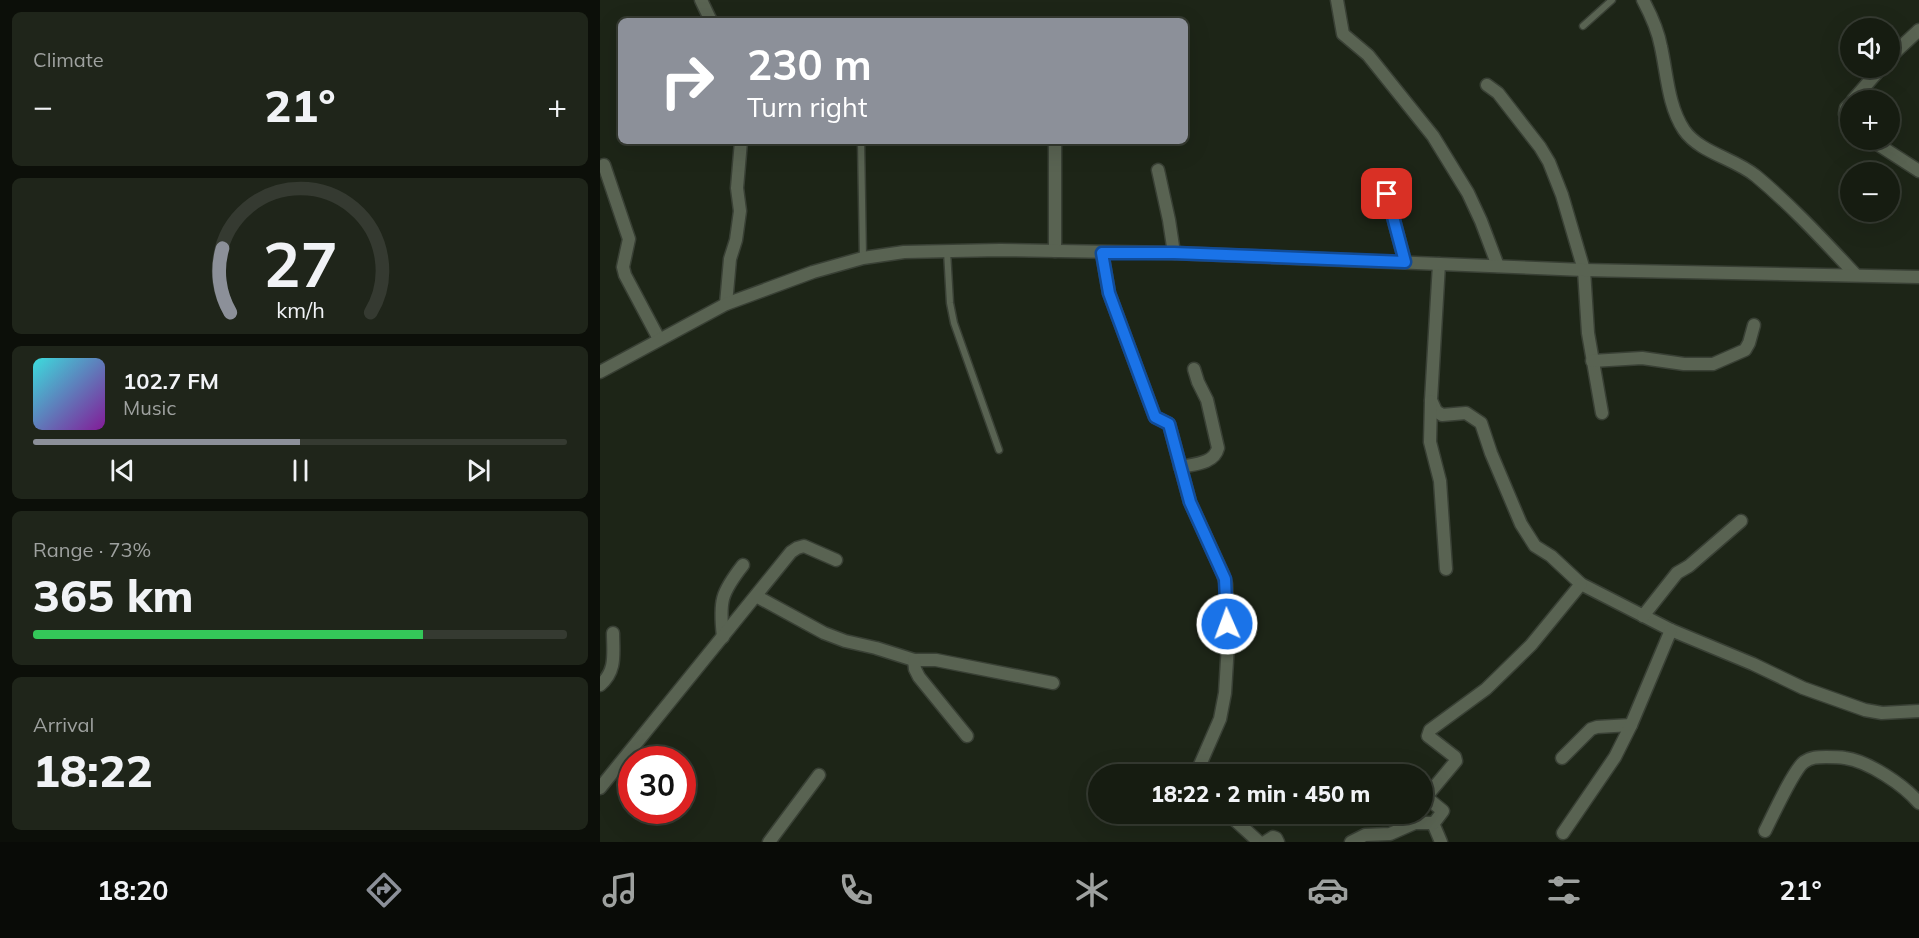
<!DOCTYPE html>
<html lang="en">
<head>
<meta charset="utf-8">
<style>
  :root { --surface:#161c11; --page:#1f251a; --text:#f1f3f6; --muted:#9ea19f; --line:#353a31; --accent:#8c9099 }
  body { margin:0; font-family:Mulish,sans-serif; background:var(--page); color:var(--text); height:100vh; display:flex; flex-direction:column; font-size:22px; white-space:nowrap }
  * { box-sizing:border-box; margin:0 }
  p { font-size:20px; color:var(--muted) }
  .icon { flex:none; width:33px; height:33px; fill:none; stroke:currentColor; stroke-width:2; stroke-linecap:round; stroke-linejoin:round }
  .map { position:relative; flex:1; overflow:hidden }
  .drawer { display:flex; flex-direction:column; gap:12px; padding:12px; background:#0c0f09; width:600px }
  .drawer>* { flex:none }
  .guide { position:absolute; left:18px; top:18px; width:570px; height:126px; border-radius:9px; box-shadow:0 6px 24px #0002,0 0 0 2px var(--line); background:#8c9099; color:#fff; overflow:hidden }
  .controls { position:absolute; left:1240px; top:18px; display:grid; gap:12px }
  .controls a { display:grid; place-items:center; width:60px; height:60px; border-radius:50%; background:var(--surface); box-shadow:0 6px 24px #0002,0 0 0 2px var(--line); font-size:30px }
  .speed { position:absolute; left:18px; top:746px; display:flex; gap:12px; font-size:30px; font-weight:700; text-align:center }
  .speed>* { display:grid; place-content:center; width:78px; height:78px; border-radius:50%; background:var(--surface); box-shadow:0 6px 24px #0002,0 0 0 2px var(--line); line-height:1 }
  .speed .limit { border:9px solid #d22; background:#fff; color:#111 }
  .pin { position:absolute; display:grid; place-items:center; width:51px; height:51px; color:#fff; margin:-26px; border-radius:12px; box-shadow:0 3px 9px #0006 }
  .me { position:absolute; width:66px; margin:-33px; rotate:358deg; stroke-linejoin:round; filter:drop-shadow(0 0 4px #0008) }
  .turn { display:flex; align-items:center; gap:21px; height:126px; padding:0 30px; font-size:27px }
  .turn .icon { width:78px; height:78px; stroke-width:2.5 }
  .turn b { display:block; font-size:42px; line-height:51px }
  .big { font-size:45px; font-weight:800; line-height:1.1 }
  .drawer .tile { flex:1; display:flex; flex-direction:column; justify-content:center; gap:9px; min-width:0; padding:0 21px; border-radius:9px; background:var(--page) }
  .drawer .dial { align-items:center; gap:0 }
  .dial svg { height:156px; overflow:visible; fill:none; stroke:var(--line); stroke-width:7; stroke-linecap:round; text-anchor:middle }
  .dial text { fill:var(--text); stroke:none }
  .song { display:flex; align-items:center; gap:18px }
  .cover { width:72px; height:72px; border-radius:9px; background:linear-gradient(135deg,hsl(180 70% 55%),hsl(290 70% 35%)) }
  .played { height:6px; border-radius:3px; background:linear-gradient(90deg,var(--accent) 50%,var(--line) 50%) }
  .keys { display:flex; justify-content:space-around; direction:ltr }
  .heat { display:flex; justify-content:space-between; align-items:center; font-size:33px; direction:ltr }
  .charge { height:9px; border-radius:4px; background:linear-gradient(90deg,#34c759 73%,var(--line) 0) }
  .trip { position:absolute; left:488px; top:764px; width:345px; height:60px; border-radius:30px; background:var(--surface); box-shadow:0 6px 24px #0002,0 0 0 2px var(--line); font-weight:800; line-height:60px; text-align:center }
  .tabs { display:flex; height:96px; justify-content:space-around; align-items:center; background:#090b07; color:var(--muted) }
  .tabs .icon { width:42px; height:42px }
  .tabs .current { color:var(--accent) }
  .tabs b { font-size:27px; color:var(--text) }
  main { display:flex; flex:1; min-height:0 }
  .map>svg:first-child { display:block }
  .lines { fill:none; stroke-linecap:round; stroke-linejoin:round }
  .service-casing { stroke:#394035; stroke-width:9 }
  .minor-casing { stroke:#394035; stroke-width:15 }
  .service { stroke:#596352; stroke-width:6 }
  .minor { stroke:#596352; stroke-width:12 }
  .route-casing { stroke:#114b97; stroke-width:15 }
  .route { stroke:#1a73e8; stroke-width:10 }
</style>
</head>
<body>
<main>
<section class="drawer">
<div class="tile"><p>Climate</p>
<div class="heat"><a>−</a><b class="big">21°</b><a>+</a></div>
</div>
<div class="tile dial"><svg viewBox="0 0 100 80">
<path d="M14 69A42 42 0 1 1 86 69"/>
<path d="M14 69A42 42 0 0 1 10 36" stroke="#8c9099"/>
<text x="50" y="56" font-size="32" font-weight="700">27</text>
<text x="50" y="72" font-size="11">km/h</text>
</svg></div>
<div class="tile">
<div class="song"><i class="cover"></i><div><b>102.7 FM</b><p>Music</p></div></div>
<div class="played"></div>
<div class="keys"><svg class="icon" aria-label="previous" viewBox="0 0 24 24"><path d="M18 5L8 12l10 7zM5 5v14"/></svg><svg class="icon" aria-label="pause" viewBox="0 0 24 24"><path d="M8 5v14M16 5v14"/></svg><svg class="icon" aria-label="next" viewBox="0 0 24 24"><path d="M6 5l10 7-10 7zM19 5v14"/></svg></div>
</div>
<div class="tile"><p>Range · 73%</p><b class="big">365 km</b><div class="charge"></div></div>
<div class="tile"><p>Arrival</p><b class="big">18:22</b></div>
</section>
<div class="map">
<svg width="1319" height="842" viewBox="0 0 1319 842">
  <rect width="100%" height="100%" fill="#1d2517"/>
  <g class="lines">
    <defs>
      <g id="service">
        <polyline points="983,26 1012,0"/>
        <polyline points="261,141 263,258"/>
        <polyline points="347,251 350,303 354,323 399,450"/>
      </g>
      <g id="minor">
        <polyline points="101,0 111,21"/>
        <polyline points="737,0 743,34 768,55 833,136 868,193 881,221 898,266"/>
        <path d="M1043,0C1051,15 1058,30 1061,47C1067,74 1068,106 1084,130C1100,153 1134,158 1156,176C1192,206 1224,241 1256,275"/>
        <polyline points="1290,57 1319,30"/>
        <polyline points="887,85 898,93 940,147 949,162 962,195 984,270 988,333 1002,413"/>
        <polyline points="1253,100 1281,68"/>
        <polyline points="1251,103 1246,108 1245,114 1251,125"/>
        <polyline points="1271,140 1319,171"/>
        <polyline points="4,165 29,239 23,267 25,275 59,339"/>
        <polyline points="558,170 569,220 574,253"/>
        <polyline points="787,194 805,262"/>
        <polyline points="455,251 455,141"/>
        <polyline points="502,253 509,293 555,417 569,424 590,502 623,574 626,584 628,644 625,693 620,719 596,774"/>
        <polyline points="839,264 831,400 836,411 842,415 866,413 881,423 891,453 921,524 935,546 951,556 981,584 1071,630 1153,664 1203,688 1265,710 1282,713 1319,711"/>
        <polyline points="126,304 130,259 136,240 140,211 137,188 141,141"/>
        <polyline points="992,361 1042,358 1084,364 1113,364 1145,350 1149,343 1154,325"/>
        <polyline points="0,372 126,304 213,272 263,258 304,252 400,250 574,253 984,270 1319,277"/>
        <polyline points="831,401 830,442 840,481 846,569"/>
        <path d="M580,467C594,464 614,464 618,448L607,400L598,382L594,369"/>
        <polyline points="156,596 224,633 245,641 276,648 314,660 336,660 453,683"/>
        <polyline points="1043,616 1077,573 1089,566 1141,521"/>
        <path d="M123,637C119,601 121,593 143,565"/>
        <polyline points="314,660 315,669 319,677 367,736"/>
        <path d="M0,685C17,671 13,653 13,633"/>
        <polyline points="962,758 991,729 997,727 1031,725"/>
        <polyline points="0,788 191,552 197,548 204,546 236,560"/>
        <polyline points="627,813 659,842"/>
        <polyline points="833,823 841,842"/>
        <path d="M1165,831C1172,817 1194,769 1204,762C1211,757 1218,757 1226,757C1232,757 1239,757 1245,758C1268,761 1304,785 1319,803"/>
        <polyline points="963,833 1015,757 1031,725 1071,630"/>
        <polyline points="169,842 219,775"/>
        <polyline points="665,842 673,837 676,838 678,842"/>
        <polyline points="751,842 765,835 790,834 815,823 834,823 843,811 826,797 856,761 855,757 828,736 830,730 886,689 931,645 981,584"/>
      </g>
    </defs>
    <use href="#service" class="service-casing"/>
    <use href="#minor" class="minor-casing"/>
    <use href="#service" class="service"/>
    <use href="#minor" class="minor"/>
  </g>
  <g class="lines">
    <defs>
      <polyline id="route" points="627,624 625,579 590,502 569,424 555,417 509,293 502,253 574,253 805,262 787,194"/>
    </defs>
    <use href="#route" class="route-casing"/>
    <use href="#route" class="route"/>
  </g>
</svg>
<div class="controls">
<a><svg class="icon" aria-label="sound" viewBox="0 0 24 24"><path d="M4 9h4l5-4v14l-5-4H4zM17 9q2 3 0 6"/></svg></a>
<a>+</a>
<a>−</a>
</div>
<div class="speed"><div class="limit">30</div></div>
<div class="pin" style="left:787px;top:194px;background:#d93025"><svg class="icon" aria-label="arrive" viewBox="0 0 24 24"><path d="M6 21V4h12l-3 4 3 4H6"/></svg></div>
<svg class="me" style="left:627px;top:624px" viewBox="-20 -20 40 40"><circle r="17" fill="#1a73e8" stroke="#fff" stroke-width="3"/><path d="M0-11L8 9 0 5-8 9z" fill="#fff"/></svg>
<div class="trip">18:22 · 2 min · 450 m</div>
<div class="guide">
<div class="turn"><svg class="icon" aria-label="right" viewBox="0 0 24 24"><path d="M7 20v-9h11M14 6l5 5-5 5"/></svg><div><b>230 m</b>Turn right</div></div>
</div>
</div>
</main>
<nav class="tabs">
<b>18:20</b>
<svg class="icon current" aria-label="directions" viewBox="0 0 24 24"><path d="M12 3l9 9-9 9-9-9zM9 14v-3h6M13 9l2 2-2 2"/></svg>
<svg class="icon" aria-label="music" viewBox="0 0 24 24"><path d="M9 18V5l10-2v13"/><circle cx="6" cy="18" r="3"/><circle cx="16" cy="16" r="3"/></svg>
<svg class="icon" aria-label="phone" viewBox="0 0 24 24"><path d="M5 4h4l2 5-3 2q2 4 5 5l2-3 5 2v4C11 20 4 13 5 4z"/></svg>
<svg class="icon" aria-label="climate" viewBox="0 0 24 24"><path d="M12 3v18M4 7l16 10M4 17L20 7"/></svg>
<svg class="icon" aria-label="car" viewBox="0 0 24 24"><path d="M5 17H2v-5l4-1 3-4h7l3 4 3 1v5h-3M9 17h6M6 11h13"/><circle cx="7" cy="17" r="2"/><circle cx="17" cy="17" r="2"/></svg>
<svg class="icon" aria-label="filters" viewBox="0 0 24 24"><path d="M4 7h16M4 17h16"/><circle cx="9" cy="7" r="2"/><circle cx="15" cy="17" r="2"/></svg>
<b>21°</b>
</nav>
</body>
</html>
